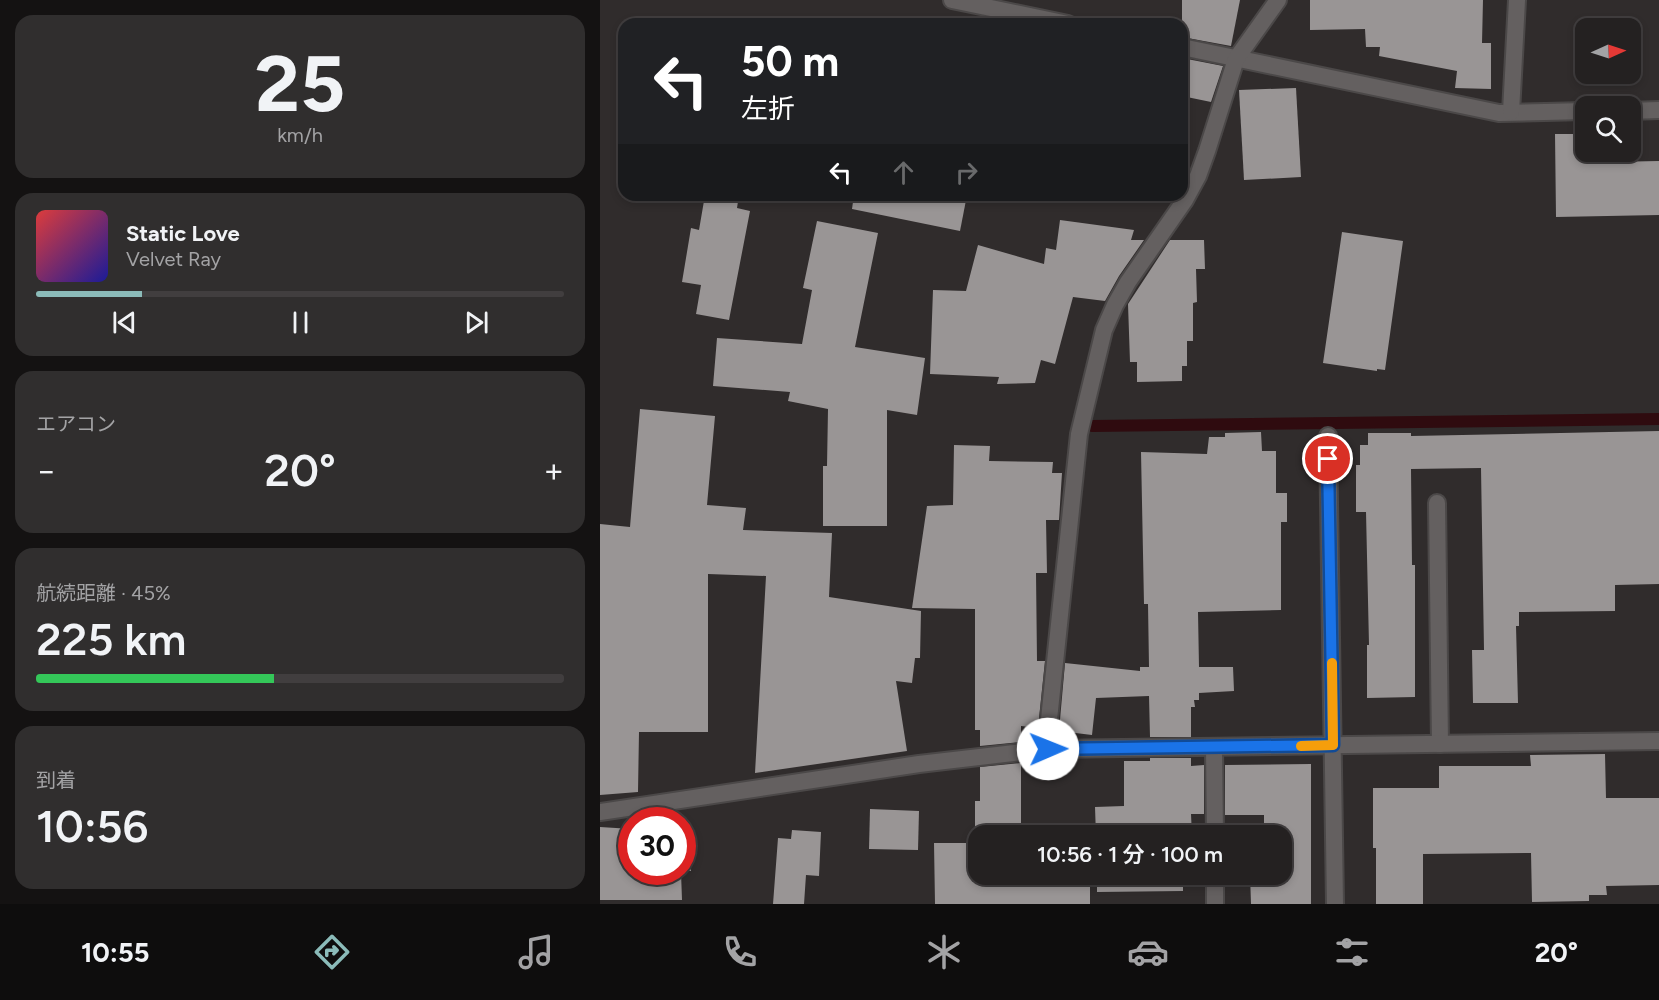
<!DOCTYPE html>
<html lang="ja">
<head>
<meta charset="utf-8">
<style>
  :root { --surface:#242121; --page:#302e2e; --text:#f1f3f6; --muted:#a3a3a5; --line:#413e3f; --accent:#8bbbb9 }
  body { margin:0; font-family:Figtree,"Noto Sans JP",sans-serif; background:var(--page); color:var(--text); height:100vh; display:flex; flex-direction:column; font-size:22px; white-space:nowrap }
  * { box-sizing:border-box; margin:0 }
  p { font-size:20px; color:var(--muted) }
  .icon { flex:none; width:33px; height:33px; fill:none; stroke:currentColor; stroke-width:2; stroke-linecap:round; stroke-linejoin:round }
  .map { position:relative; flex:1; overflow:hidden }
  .drawer { display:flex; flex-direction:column; gap:15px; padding:15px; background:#141212; width:600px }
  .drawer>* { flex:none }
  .guide { position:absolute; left:18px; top:18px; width:570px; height:183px; border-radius:18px; box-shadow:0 3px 9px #0003,0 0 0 2px var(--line); background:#202124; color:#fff; overflow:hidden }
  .needle { width:39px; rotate:87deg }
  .tools { position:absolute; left:975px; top:18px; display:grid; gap:12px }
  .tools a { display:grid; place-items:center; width:66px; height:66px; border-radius:12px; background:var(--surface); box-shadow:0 3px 9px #0003,0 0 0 2px var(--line); font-size:30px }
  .speed { position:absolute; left:18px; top:807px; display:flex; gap:12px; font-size:30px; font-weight:700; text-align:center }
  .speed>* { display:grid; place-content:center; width:78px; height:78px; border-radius:50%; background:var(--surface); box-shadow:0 3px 9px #0003,0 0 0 2px var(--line); line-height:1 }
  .speed .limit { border:9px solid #d22; background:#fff; color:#111 }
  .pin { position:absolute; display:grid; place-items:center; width:51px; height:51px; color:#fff; margin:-26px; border:3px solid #fff; border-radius:50%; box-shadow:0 2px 6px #0007 }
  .me { position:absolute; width:66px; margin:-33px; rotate:89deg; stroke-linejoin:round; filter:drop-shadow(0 0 4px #0008) }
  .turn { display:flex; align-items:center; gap:21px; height:126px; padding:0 24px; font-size:27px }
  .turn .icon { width:78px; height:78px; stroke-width:2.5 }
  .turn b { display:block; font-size:42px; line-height:51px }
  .lanes { display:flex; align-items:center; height:57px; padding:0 24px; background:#0003; justify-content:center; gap:30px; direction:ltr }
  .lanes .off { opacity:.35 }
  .big { font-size:45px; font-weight:600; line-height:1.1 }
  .drawer .tile { flex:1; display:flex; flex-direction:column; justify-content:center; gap:9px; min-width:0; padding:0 21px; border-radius:18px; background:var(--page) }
  .drawer .dial { align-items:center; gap:0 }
  .dial b { font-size:78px; line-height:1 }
  .song { display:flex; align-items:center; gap:18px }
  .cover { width:72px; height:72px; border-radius:9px; background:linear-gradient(135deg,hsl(0 70% 55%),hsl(240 70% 35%)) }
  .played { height:6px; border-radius:3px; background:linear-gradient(90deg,var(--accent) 20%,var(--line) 20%) }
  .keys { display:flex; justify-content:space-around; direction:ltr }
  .heat { display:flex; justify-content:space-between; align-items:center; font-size:33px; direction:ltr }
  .charge { height:9px; border-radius:4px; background:linear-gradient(90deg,#34c759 45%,var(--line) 0) }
  .trip { position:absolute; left:368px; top:825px; width:324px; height:60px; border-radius:18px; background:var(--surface); box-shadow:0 3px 9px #0003,0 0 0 2px var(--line); font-weight:600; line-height:60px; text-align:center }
  .dock { display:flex; height:96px; justify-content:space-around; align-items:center; background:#0e0d0d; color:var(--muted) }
  .dock .icon { width:42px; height:42px }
  .dock .current { color:var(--accent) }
  .dock b { font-size:27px; color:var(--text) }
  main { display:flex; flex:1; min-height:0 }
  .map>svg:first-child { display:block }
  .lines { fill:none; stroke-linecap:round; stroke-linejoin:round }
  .stream { stroke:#2f0b0f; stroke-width:12 }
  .building { fill:#999595 }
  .minor-casing { stroke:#4b4848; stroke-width:20 }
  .minor { stroke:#646060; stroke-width:16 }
  .route-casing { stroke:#114b97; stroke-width:15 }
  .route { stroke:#1a73e8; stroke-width:10 }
  .slow { stroke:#f59e0b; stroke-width:10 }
</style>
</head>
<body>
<main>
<section class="drawer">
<div class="tile dial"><b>25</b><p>km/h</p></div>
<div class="tile">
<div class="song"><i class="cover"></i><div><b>Static Love</b><p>Velvet Ray</p></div></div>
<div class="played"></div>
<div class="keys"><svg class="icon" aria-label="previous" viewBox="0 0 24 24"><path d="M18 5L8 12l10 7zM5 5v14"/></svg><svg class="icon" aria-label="pause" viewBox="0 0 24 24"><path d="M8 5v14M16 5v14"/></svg><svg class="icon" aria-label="next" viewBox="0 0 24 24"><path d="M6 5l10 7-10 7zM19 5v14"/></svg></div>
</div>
<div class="tile"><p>エアコン</p>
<div class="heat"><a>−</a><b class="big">20°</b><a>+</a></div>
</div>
<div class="tile"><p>航続距離 · 45%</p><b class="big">225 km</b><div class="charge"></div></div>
<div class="tile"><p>到着</p><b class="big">10:56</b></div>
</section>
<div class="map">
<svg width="1059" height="904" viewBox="0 0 1059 904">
  <rect width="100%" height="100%" fill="#302c2c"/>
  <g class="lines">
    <polyline class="stream" points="492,426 1059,419"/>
  </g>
  <g class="building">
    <polygon points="582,0 640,0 631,46 582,37"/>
    <polygon points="710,0 883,0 882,43 891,43 891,89 855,88 857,71 779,56 780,47 766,47 765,29 710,30"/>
    <polygon points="582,58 623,66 611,102 582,96"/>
    <polygon points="696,88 701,177 644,180 639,90"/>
    <polygon points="955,134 986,134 986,152 1008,152 1008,162 1059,161 1059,215 956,217"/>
    <polygon points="105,195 139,195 137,208 150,211 129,320 96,314 101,285 82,282 91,228 99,230"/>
    <polygon points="254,195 367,195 360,231 252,209"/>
    <polygon points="460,220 534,230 531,240 544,240 519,276 505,301 473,297 455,364 441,360 435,383 397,384 399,377 330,374 333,290 366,291 378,245 444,264 446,248 456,250"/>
    <polygon points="217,221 278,233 255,347 325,358 317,415 287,410 287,526 223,526 223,466 227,466 228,409 188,401 190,392 113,386 117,338 202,344 212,290 203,288"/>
    <polygon points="742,232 803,241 785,370 777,369 777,371 723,363"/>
    <polygon points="570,240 604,240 605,269 596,269 597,302 593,303 593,341 587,341 587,366 582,366 582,381 537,382 537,362 530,362 528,304"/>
    <polygon points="40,409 115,416 107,505 146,508 143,530 232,533 229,597 321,611 320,658 315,658 312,683 296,681 307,751 155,773 166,576 108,574 108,732 39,732 38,792 0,795 0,524 30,527"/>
    <polygon points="1059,431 1059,584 1015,585 1015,611 919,612 919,626 916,626 918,703 873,703 872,650 884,650 881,468 811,469 812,565 815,565 815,697 767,698 767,645 769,645 766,512 756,512 756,465 760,465 760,445 768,445 768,433 811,433 811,436"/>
    <polygon points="661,432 662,451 676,451 676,493 687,493 687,522 681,522 681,610 598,612 599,667 633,667 634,691 599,693 599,700 594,700 595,707 591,707 591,737 550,737 549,696 496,698 492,735 459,731 465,663 540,671 540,667 549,667 548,604 544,604 541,452 607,454 609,437 625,437 625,433"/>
    <polygon points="354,445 390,446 389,461 453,462 452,473 462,473 459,520 446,520 447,573 436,573 437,661 445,661 438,728 421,726 421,742 380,746 380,730 375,730 375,609 312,608 327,506 353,505"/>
    <polygon points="1005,754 1006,798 1059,798 1059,885 1006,886 1007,895 989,895 989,901 932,902 931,853 823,854 823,904 776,904 776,848 773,848 773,788 839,788 839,766 931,766 930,755"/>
    <polygon points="550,758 591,758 591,766 604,765 604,814 591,814 592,836 496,836 495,807 524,806 524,761 550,761"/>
    <polygon points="421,763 421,836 378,836 378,874 490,874 490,904 335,904 334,843 375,843 375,801 380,801 380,767"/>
    <polygon points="711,764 711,904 651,904 650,874 681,874 681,836 664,836 664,815 625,815 625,765"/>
    <polygon points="270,809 319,811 318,850 269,849"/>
    <polygon points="0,827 32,829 32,872 81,872 82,900 0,900"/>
    <polygon points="192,830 221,832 219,876 206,875 204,904 173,904 178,838 191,839"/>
    <polygon points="82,832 90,833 91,871 82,871"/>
    <polygon points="497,874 592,874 592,883 583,884 583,891 497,892"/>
  </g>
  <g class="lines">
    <defs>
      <g id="minor">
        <polyline points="352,0 468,24"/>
        <polyline points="582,47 899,113 986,111"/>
        <polyline points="1030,111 1059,110"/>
        <polyline points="911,112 917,0"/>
        <polyline points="728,436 735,904"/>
        <polyline points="837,503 840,744"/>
        <polyline points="614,747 615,836"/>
        <polyline points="448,749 448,729 479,434 504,330 515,305 528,282 585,200 598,176 607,151 636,59 678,0"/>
        <polyline points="0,812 319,764 448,749 1059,741"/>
        <polyline points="615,874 615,904"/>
      </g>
    </defs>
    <use href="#minor" class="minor-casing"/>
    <use href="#minor" class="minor"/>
  </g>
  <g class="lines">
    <defs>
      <polyline id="route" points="448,749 733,745 728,459"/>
    </defs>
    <use href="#route" class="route-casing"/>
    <use href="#route" class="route"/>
    <polyline class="slow" points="701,746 733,745 732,663"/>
  </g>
</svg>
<div class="tools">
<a><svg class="needle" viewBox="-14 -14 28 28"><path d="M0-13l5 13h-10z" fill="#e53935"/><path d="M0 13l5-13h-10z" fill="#a3a3a5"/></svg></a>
<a><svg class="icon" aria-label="search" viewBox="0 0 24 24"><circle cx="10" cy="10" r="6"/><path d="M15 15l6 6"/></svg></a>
</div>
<div class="speed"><div class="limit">30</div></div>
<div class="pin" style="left:728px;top:459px;background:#d93025"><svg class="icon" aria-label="arrive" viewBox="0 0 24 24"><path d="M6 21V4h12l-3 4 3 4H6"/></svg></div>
<svg class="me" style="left:448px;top:749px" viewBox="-20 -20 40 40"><circle r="19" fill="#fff"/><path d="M0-13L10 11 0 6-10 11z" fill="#1a73e8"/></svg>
<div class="trip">10:56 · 1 分 · 100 m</div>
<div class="guide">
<div class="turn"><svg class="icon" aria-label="left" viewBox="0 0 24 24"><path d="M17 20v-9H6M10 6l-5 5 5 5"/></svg><div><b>50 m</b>左折</div></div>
<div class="lanes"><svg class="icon" aria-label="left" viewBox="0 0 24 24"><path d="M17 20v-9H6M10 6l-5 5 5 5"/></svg><svg class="icon off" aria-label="ahead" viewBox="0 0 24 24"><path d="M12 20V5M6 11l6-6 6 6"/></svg><svg class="icon off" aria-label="right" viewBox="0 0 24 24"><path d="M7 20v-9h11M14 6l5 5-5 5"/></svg></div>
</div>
</div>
</main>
<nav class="dock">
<b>10:55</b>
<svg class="icon current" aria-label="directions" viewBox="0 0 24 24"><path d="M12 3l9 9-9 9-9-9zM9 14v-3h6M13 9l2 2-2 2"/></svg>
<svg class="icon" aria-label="music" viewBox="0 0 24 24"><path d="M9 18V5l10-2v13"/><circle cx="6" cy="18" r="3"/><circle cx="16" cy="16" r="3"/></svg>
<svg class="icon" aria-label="phone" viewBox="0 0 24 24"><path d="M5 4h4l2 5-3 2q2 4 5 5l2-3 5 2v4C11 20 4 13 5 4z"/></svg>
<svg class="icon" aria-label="climate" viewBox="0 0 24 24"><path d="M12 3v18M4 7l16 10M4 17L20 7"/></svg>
<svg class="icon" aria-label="car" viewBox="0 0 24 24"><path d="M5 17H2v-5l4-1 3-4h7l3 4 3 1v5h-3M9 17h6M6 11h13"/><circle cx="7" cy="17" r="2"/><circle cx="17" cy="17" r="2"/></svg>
<svg class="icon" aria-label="filters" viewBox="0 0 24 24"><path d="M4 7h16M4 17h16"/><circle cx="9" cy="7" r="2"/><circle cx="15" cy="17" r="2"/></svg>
<b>20°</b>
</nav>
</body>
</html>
